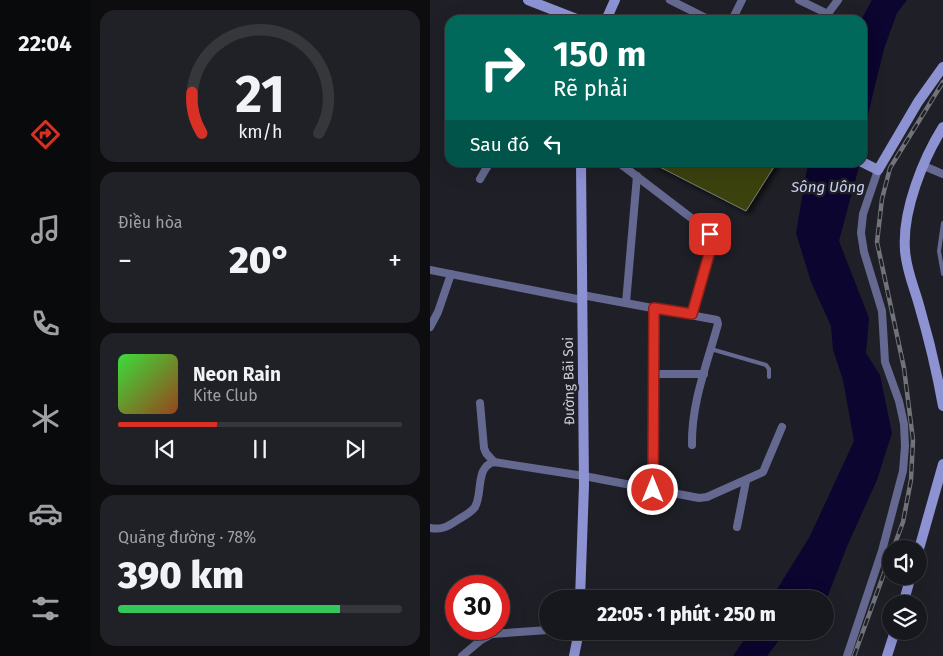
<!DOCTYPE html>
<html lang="vi">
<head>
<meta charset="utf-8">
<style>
  :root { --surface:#17181d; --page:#202126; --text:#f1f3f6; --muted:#9ea0a4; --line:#36373b; --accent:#d93025 }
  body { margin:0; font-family:"Fira Sans",sans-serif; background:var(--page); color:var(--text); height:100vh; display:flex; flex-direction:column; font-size:19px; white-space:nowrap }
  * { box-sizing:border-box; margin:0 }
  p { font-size:16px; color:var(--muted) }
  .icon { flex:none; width:28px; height:28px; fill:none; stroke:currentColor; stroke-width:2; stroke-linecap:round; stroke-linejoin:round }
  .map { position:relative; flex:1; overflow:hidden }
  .drawer { display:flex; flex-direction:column; gap:10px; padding:10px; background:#0d0d10; width:340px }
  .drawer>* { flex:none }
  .hud { position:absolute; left:15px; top:15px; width:422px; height:152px; border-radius:15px; box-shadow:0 5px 20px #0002,0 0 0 1px var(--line); background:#00695c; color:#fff; overflow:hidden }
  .tools { position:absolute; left:452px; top:540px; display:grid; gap:10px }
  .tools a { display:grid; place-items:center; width:45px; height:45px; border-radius:50%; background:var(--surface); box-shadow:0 5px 20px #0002,0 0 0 1px var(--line); font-size:25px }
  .speed { position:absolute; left:15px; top:575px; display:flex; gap:10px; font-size:25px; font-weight:700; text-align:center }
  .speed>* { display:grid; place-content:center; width:65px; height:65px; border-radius:50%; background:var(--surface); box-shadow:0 5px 20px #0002,0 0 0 1px var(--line); line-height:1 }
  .speed .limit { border:8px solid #d22; background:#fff; color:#111 }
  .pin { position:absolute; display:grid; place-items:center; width:42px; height:42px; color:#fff; margin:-21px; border-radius:10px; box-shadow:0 2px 8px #0006 }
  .me { position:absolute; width:55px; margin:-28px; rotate:0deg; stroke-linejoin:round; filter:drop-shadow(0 0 4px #0008) }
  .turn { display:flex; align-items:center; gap:18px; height:105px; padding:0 25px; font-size:22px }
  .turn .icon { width:65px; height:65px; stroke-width:2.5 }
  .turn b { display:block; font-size:35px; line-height:42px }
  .then { display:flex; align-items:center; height:48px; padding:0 25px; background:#0003; gap:10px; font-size:19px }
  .big { font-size:38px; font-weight:800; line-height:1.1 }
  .drawer .tile { flex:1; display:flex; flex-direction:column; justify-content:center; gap:8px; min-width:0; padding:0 18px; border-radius:15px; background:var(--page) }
  .drawer .dial { align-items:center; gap:0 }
  .dial svg { height:130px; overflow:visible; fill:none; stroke:var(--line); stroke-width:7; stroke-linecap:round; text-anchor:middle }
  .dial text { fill:var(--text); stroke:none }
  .song { display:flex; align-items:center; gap:15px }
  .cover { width:60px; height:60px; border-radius:8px; background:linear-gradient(135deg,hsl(120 70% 55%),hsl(20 70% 35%)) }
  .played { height:5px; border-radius:2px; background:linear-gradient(90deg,var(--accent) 35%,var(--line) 35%) }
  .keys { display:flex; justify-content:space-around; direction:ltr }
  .heat { display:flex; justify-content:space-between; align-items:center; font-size:28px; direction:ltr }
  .charge { height:8px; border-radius:4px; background:linear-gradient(90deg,#34c759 78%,var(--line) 0) }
  .trip { position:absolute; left:109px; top:590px; width:295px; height:50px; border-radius:25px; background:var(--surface); box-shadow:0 5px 20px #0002,0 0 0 1px var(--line); font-weight:800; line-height:50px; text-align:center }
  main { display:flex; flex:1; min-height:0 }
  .menu { display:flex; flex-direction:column; width:90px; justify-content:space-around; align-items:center; background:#090a0c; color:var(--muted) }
  .menu .icon { width:35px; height:35px }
  .menu .current { color:var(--accent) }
  .menu b { font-size:22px; color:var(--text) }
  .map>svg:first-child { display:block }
  .water { fill:#0b052f }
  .building { fill:#3a4307; stroke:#797b72; filter:url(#shadow) }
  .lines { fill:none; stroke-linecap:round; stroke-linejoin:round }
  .lane { stroke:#656991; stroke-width:4 }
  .street { stroke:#656991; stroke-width:8 }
  .secondary { stroke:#8d92d2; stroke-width:10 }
  .rail-casing { stroke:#727379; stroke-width:4.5 }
  .rail { stroke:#1f2027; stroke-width:2.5; stroke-dasharray:8; stroke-linecap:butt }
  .route-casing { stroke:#8d1f18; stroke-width:12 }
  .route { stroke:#d93025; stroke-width:9 }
  .labels { text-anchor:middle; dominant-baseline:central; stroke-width:5; stroke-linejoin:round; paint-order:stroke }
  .street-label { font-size:14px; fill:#d0d1d6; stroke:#1f2027 }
  .water-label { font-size:15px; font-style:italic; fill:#d0d4f4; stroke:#1f2027 }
</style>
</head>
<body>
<main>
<nav class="menu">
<b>22:04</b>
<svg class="icon current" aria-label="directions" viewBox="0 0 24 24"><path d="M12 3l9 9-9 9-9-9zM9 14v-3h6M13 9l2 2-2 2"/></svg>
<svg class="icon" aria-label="music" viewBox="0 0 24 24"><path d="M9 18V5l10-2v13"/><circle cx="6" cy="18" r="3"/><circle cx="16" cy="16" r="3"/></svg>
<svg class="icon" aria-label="phone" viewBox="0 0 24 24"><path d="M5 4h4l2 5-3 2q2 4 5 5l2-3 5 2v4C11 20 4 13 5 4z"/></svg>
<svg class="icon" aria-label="climate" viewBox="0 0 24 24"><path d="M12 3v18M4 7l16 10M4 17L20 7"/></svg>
<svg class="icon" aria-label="car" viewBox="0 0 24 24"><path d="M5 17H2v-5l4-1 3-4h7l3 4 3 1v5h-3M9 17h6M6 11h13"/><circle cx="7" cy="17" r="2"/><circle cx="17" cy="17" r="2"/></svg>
<svg class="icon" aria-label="filters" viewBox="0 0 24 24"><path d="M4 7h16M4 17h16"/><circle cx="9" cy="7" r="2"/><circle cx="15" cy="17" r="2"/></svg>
</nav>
<section class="drawer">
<div class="tile dial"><svg viewBox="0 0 100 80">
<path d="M14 69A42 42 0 1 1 86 69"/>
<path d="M14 69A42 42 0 0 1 8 44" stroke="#d93025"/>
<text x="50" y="56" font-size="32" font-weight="700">21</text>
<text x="50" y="72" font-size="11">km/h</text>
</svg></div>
<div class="tile"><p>Điều hòa</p>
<div class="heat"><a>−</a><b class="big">20°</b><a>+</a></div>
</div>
<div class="tile">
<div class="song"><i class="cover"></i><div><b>Neon Rain</b><p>Kite Club</p></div></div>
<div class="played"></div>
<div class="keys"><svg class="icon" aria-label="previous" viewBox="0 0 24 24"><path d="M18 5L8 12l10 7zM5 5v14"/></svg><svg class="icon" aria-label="pause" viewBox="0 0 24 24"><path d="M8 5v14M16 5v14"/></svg><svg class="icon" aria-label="next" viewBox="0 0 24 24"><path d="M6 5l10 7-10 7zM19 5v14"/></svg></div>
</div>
<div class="tile"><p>Quãng đường · 78%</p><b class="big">390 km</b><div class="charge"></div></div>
</section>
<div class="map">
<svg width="513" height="656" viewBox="0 0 513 656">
  <defs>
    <filter id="shadow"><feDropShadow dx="3.5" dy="3.5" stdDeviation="2.5" flood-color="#0009"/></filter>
  </defs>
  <rect width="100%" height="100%" fill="#1f2027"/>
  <g class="water">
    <polygon points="442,0 477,0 467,13 454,49 435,127 433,142 431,20"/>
    <polygon points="378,163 430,163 409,241 439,318 436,353 450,375 462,433 447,480 418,544 395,603 395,599 341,599 380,536 424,441 413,380 403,350 401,326 381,282 366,233"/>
    <polygon points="320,631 356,631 337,656 303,656"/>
  </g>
  <polygon class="building" points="220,162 347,162 316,211"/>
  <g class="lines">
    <g class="lane">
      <polyline points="513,223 509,251 513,274"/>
      <polyline points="281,349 336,365 339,369 339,377"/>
    </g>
    <g class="street">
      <polyline points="240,0 280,20"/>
      <polyline points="369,0 398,14"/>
      <polyline points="302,20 312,0"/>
      <polyline points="393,20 408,0"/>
      <polyline points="188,162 277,230 281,234 282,244 262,314"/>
      <polyline points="494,166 513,174"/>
      <polyline points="50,179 60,162"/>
      <polyline points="0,270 152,300"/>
      <path d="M152,295L287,320L288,324C277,364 261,404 262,445"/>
      <polyline points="196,303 207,176"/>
      <polyline points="0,327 8,312 21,274"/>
      <polyline points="224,374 274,374"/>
      <polyline points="50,403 54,448 56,453 64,462"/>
      <polyline points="223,490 224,308"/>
      <polyline points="307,527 316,481"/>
      <path d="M0,528C11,530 17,527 26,521C32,517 41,513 45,507C53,493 45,467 64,462L154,476L269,498L277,497L333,472L352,427"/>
      <polyline points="143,599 150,590"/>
      <polyline points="32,656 51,640 62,634 118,630"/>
      <polyline points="417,656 452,551 473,471 475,446 474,424 469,401 455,362 452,311 434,252 431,233 433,214 448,170"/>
    </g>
    <g class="secondary">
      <polyline points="98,0 149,20"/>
      <polyline points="176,20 185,0"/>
      <path d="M513,127C493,159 472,211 475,250C476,269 484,287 489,305C499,339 507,373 513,406"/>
      <polyline points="432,162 448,170 488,102 513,67"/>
      <polyline points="489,549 513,464"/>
      <polyline points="150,599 154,485 151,162"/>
      <polyline points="473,604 481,576"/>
      <polyline points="144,656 149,631"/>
      <polyline points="457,656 465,631"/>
    </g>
    <defs>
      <g id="rail">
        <polyline points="463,549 473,522 481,480 483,440 474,368 447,242 452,199 460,168 513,82"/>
        <polyline points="424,656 461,554"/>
      </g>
    </defs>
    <use href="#rail" class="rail-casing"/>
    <use href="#rail" class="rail"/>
  </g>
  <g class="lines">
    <defs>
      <polyline id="route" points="223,490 224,308 262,314 282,244 280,234"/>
    </defs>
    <use href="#route" class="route-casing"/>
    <use href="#route" class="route"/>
  </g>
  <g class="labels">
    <g class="street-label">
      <text transform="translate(139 381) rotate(-91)">Đường Bãi Soi</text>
    </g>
    <g class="water-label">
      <text x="398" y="187">Sông Uông</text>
    </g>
  </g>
</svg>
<div class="tools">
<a><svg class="icon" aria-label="sound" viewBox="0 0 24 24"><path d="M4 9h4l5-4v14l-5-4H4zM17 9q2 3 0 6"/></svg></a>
<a><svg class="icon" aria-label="layers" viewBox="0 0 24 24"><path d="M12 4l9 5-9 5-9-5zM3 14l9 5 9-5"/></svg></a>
</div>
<div class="speed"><div class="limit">30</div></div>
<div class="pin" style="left:280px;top:234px;background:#d93025"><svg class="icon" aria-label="arrive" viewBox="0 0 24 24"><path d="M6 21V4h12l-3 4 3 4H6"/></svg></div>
<svg class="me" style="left:223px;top:490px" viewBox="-20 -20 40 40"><circle r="17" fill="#d93025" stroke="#fff" stroke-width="3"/><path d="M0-11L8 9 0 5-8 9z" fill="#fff"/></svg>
<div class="trip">22:05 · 1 phút · 250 m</div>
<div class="hud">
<div class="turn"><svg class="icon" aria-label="right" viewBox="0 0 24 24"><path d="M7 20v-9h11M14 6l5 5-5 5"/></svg><div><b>150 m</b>Rẽ phải</div></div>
<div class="then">Sau đó<svg class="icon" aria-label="left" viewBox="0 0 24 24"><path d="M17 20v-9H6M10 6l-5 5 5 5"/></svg></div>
</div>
</div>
</main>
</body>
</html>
